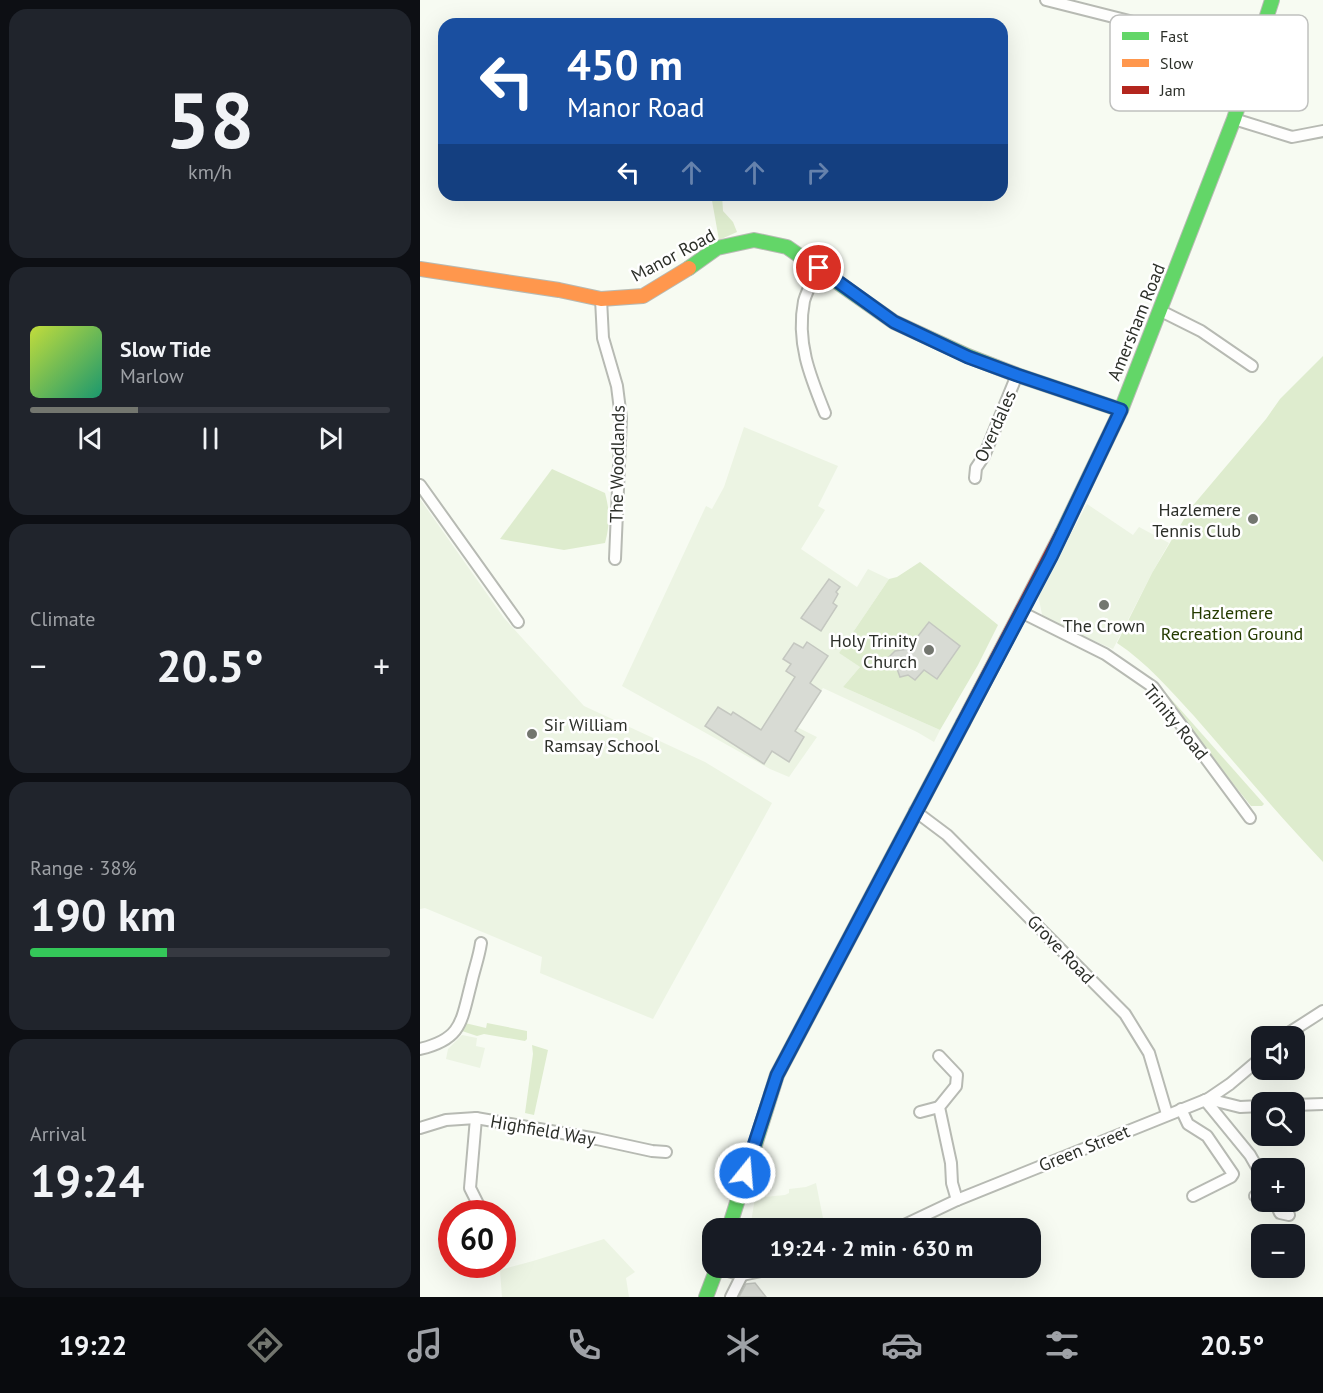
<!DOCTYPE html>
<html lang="en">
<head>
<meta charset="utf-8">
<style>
  :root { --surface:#171b24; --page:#20242c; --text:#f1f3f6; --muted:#9ea1a6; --line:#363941; --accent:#73766f }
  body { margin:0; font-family:"PT Sans",sans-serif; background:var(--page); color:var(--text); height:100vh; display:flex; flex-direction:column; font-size:22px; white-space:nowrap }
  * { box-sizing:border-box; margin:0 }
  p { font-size:20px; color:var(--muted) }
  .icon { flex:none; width:33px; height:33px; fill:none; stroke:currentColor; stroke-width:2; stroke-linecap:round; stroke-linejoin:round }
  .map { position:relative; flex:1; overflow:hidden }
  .sheet { display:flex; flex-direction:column; gap:9px; padding:9px; background:#0d0f14; width:420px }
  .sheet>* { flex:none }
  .hud { position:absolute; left:18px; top:18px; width:570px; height:183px; border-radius:18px; box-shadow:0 6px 24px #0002; background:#1a4fa0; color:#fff; overflow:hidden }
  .buttons { position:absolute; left:831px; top:1026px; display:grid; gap:12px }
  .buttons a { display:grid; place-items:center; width:54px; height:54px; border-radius:12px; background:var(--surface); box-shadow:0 6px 24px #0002; font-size:30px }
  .speed { position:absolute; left:18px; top:1200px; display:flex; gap:12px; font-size:30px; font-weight:700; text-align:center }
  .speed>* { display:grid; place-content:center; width:78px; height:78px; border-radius:50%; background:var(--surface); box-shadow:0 6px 24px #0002; line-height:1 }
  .speed .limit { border:9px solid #d22; background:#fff; color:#111 }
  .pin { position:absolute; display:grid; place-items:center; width:51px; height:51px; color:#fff; margin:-26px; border:3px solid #fff; border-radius:50%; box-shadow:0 2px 6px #0007 }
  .me { position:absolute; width:66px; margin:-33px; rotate:17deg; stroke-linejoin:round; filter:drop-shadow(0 0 4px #0008) }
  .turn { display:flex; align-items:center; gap:21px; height:126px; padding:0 30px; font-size:27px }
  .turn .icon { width:78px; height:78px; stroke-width:2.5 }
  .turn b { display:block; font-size:42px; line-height:51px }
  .lanes { display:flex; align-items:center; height:57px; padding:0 30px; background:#0003; justify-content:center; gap:30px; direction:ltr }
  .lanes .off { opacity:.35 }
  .big { font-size:45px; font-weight:700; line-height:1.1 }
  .sheet .card { flex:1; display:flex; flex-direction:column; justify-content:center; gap:9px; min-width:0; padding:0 21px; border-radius:18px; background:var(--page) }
  .sheet .dial { align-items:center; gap:0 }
  .dial b { font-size:78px; line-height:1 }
  .song { display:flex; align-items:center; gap:18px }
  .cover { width:72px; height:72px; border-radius:9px; background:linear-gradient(135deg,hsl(70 70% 55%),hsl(160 70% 35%)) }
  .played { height:6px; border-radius:3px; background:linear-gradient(90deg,var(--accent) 30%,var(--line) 30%) }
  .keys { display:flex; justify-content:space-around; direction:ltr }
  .heat { display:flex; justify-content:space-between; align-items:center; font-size:33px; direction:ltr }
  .charge { height:9px; border-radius:4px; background:linear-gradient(90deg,#34c759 38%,var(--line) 0) }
  .trip { position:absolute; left:282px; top:1218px; width:339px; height:60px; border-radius:18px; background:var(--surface); box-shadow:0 6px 24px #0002; font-weight:700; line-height:60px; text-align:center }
  .menu { display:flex; height:96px; justify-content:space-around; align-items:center; background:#090b0e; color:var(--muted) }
  .menu .icon { width:42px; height:42px }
  .menu .selected { color:var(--accent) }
  .menu b { font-size:27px; color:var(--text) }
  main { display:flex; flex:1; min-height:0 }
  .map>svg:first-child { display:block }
  .built { fill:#ecf4e3 }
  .green { fill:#deecce }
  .building { fill:#d8dbd4; stroke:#c4c7c0; stroke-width:1.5 }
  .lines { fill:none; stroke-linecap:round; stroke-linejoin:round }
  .street-casing { stroke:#b7bab3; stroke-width:14 }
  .fast-casing { stroke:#b7bab3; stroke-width:16 }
  .slow-casing { stroke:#b7bab3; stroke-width:16 }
  .jam-casing { stroke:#b7bab3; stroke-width:16 }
  .street { stroke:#fefefd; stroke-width:10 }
  .fast { stroke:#63d668; stroke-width:14 }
  .slow { stroke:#ff974d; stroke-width:14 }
  .jam { stroke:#b3261e; stroke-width:14 }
  .route-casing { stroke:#114b97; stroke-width:15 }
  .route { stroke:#1a73e8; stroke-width:10 }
  .poi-dot { fill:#73766f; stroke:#fff; stroke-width:2 }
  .labels { text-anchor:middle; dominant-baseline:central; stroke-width:5; stroke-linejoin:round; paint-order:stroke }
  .street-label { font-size:18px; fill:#2c2f29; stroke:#fff }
  .poi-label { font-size:18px; fill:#2c2f29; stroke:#fff; text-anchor:end }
  .park-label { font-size:18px; fill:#253b00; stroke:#fff }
  .key { fill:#fff; stroke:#c0c1bf; stroke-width:1.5 }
  .key-label { font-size:16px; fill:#2c2f29 }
</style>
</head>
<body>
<main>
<section class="sheet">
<div class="card dial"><b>58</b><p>km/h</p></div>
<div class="card">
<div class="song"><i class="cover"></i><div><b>Slow Tide</b><p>Marlow</p></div></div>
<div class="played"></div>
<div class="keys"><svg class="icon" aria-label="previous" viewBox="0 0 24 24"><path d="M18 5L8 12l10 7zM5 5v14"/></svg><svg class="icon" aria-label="pause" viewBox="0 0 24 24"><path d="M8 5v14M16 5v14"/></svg><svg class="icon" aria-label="next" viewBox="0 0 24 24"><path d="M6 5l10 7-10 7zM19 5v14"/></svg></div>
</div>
<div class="card"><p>Climate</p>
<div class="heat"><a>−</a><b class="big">20.5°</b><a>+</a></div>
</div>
<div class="card"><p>Range · 38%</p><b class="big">190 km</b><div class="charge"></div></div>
<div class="card"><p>Arrival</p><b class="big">19:24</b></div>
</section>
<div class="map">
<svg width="903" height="1297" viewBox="0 0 903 1297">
  <rect width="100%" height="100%" fill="#f7fbf2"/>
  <g class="built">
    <polygon points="324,427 418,466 398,506 405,510 381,549 437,587 448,569 469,579 419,653 440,667 423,687 520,730 514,742 497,732 403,688 377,727 397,737 369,777 350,769 202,686 286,506 292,509 304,487"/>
    <polygon points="0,499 84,618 164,706 285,762 352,803 233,1019 120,973 122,957 5,908 0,909"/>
    <polygon points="667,504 713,535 719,527 749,543 732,573 693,649 623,619 618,595"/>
    <polygon points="42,1035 57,1038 56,1046 65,1048 60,1068 26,1059 28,1049"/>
    <polygon points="396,1183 405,1228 330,1228 335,1198 365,1195 369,1193 369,1189 386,1187"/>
    <polygon points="184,1239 215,1272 206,1278 209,1297 82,1297 80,1270 113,1261"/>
  </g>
  <g class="green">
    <polygon points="291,195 302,195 303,211 313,222 317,232 299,240"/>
    <path d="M903,356V862C858,815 817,765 774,716C751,691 726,662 697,643L732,573L770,509L846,419L860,399Z"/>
    <path d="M132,469L185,493C190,512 190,524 185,543L144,550L80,539Z"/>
    <polygon points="500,562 578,625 558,665 520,730 423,687 440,667 419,653 469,579 477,577"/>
    <polygon points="736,682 844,804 842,806 831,806 734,685"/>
    <polygon points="45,1023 66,1028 67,1023 107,1031 107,1039 105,1041 64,1034 57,1036 42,1031"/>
    <polygon points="112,1045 128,1050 114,1115 105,1113 113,1054"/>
  </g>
  <g class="building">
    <polygon points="409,579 420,587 416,592 418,594 413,603 417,606 401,631 381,618"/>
    <polygon points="509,622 540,646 517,679 504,670 495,680 488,675 480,677 476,666 466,660 475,651 488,649"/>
    <polygon points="387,642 408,656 390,683 401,691 375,731 384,737 369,762 352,751 344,764 285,726 298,707 311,715 313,712 341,730 375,677 366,671 371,664 363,659 374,643 383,648"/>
    <polygon points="335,1283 346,1297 319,1297 326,1284"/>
  </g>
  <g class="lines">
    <defs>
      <g id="street">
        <polyline points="626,0 836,53"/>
        <polyline points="814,119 872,137 903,131"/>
        <path d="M399,268C394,278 387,290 384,301C376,342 390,376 405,413"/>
        <polyline points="181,299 183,338 197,386 201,418 195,559"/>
        <polyline points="741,311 781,331 832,366"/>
        <polyline points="555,478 556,468 564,456 597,375"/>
        <polyline points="0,485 98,622"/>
        <polyline points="601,612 685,654 733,687 830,818"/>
        <polyline points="495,811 527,835 705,1014 729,1053 747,1114"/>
        <polyline points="864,1036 903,1011"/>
        <path d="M0,1049C42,1039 41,1022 51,984C54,970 59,957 61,943"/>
        <polyline points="519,1056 537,1075 536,1086 519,1107 531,1163 532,1183 537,1200"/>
        <polyline points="788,1099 820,1107 842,1106"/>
        <polyline points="785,1100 830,1155 842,1176"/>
        <polyline points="874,1105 903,1104"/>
        <polyline points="761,1109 768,1124 787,1136 813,1174 811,1177 773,1196"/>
        <polyline points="500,1112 519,1107"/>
        <polyline points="56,1118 50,1188 61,1210"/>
        <polyline points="0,1128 26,1120 56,1118 177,1139 232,1151 246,1152"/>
        <polyline points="835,1196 842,1194"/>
        <polyline points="855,1202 860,1213 869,1215"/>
        <polyline points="478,1228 537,1200 788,1099 810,1084 842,1057"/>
        <polyline points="298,1268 322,1275 356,1268"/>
        <polyline points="311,1297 322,1275"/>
      </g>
      <g id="fast">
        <polyline points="269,268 297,248 334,240 367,247 474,322 548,356 597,375 701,410"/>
        <polyline points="642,533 701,410 814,119 852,0"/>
        <polyline points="309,1228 357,1075 543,723"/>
        <polyline points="286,1297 297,1268"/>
      </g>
      <polyline id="slow" points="0,269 139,290 181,299 223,296 269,268"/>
      <polyline id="jam" points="543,723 642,533"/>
    </defs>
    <use href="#street" class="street-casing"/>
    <use href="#fast" class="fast-casing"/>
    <use href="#slow" class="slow-casing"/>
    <use href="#jam" class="jam-casing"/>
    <use href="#street" class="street"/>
    <use href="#fast" class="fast"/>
    <use href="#slow" class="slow"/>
    <use href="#jam" class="jam"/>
  </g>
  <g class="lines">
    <defs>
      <polyline id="route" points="325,1173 357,1075 631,557 701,410 597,375 548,357 474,322 399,268"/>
    </defs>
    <use href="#route" class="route-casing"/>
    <use href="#route" class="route"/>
  </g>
  <g class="poi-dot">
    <circle cx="833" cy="519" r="6"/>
    <circle cx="684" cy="605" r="6"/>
    <circle cx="509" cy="650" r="6"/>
    <circle cx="112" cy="734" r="6"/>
  </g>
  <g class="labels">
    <g class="street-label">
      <text transform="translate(253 255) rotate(-28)">Manor Road</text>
      <text transform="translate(716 322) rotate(-68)">Amersham Road</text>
      <text transform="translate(575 426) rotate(-66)">Overdales</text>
      <text transform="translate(197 464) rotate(-89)">The Woodlands</text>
      <text transform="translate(756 722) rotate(51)">Trinity Road</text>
      <text transform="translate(641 949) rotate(46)">Grove Road</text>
      <text transform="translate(123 1130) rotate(10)">Highfield Way</text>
      <text transform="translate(664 1148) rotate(-22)">Green Street</text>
    </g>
    <g class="poi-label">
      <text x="821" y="509">Hazlemere<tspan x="821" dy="21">Tennis Club</tspan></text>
      <text x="684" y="625" text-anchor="middle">The Crown</text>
      <text x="497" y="640">Holy Trinity<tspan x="497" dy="21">Church</tspan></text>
      <text x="124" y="724" text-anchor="start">Sir William<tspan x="124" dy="21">Ramsay School</tspan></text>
    </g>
    <g class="park-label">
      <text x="812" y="612">Hazlemere<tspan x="812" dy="21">Recreation Ground</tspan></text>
    </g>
  </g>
  <rect x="690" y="15" width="198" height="96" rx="9" class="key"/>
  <rect x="702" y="32" width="27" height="8" fill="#63d668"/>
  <rect x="702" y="59" width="27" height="8" fill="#ff974d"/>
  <rect x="702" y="86" width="27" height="8" fill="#b3261e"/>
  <g class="key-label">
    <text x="740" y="42">Fast</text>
    <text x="740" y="69">Slow</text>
    <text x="740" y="96">Jam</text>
  </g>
</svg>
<div class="buttons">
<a><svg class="icon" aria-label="sound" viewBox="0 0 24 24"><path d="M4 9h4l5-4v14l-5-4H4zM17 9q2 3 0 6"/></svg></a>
<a><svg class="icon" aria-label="search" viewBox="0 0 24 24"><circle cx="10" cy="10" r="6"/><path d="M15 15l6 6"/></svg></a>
<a>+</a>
<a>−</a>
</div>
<div class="speed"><div class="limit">60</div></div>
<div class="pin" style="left:399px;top:268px;background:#d93025"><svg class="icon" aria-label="arrive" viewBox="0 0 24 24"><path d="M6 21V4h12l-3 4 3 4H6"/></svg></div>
<svg class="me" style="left:325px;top:1173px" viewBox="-20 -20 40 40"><circle r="17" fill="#1a73e8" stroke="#fff" stroke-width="3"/><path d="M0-11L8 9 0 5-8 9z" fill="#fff"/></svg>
<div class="trip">19:24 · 2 min · 630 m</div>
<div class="hud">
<div class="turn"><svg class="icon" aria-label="left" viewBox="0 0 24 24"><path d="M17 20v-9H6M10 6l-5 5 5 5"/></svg><div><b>450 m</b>Manor Road</div></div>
<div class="lanes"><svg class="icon" aria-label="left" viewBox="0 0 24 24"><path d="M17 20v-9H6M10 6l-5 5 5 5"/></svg><svg class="icon off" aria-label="ahead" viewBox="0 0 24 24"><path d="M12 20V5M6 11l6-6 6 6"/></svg><svg class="icon off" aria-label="ahead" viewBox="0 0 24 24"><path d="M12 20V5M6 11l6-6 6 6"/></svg><svg class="icon off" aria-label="right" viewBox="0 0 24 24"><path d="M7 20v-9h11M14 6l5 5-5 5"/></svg></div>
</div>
</div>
</main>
<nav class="menu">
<b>19:22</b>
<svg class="icon selected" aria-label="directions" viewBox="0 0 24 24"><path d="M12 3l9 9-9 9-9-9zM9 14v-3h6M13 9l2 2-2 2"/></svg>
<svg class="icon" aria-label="music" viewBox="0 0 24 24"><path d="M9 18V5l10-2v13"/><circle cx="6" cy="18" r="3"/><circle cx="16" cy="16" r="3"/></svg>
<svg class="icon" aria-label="phone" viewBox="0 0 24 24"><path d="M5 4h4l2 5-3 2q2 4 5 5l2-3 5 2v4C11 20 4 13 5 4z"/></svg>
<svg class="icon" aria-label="climate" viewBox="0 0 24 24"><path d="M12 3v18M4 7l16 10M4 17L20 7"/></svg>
<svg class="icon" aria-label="car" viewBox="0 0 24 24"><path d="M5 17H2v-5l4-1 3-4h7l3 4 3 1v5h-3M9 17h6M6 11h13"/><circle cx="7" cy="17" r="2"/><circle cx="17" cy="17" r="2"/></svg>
<svg class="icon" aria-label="filters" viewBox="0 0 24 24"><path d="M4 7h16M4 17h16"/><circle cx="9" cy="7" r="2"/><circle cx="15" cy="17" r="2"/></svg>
<b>20.5°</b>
</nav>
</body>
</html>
